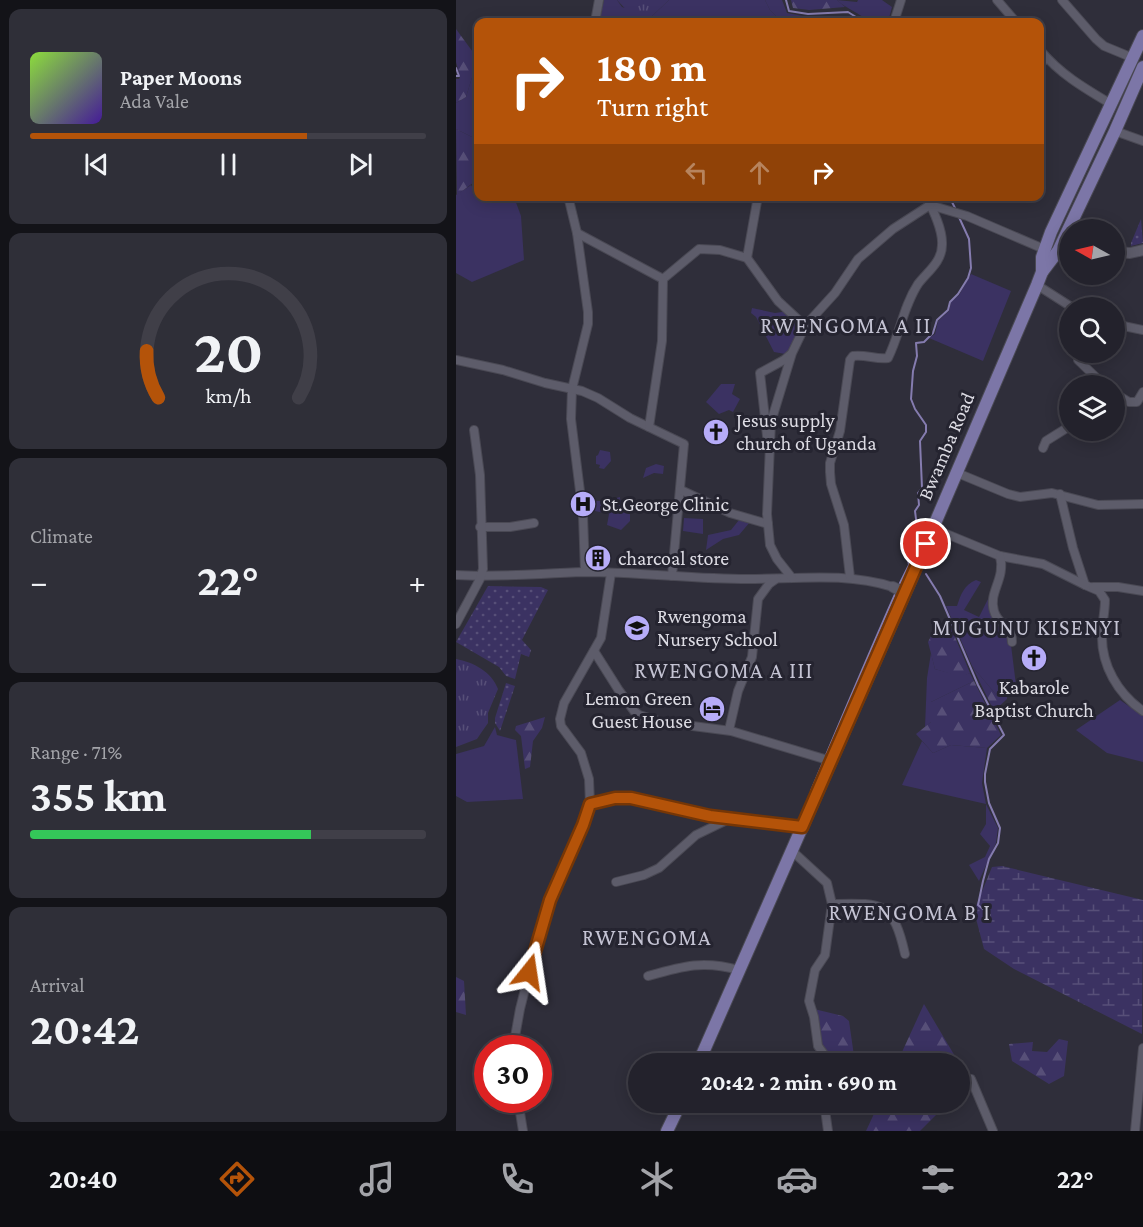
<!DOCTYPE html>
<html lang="en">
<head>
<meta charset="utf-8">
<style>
  :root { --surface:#23222c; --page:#2f2f38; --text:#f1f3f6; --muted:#a3a4a9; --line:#403f48; --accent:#b45309 }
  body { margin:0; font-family:"Crimson Pro",serif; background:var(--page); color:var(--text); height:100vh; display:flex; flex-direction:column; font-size:22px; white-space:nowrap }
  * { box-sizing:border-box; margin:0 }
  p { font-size:20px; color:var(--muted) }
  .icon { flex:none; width:33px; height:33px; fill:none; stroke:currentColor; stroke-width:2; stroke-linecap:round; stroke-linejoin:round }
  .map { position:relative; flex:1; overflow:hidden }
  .side { display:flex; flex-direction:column; gap:9px; padding:9px; background:#131318; width:456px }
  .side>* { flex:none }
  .banner { position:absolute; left:18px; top:18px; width:570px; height:183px; border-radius:12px; box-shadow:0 3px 15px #0003,0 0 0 2px var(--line); background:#b45309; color:#fff; overflow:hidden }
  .needle { width:39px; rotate:278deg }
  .buttons { position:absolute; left:603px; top:219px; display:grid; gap:12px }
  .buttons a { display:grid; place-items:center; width:66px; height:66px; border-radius:50%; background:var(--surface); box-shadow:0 3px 15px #0003,0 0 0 2px var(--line); font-size:30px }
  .speed { position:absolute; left:18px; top:1035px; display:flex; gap:12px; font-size:30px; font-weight:700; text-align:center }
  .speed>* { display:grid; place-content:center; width:78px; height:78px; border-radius:50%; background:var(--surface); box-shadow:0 3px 15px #0003,0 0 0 2px var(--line); line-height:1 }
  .speed .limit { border:9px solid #d22; background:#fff; color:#111 }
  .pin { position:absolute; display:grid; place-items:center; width:51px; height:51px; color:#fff; margin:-26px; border:3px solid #fff; border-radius:50%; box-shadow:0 2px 6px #0007 }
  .me { position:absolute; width:66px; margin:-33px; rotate:15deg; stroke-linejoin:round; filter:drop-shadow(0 0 4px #0008) }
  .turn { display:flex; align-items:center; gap:21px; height:126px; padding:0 24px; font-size:27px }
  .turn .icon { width:78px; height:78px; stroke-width:2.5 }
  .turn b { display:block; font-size:42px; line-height:51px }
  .lanes { display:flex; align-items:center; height:57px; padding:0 24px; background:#0003; justify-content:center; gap:30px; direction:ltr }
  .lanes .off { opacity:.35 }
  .big { font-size:45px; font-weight:700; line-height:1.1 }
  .side .card { flex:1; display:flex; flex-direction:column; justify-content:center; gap:9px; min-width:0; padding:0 21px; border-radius:12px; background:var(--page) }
  .side .dial { align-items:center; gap:0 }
  .dial svg { height:156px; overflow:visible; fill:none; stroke:var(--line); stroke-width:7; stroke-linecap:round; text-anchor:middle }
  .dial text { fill:var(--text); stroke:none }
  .song { display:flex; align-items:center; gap:18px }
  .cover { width:72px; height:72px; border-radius:9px; background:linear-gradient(135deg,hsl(90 70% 55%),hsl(260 70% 35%)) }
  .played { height:6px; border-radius:3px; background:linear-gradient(90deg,var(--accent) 70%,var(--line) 70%) }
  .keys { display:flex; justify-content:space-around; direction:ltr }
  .heat { display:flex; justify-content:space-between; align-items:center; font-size:33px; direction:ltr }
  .charge { height:9px; border-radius:4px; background:linear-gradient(90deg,#34c759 71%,var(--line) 0) }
  .trip { position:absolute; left:172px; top:1053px; width:342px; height:60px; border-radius:30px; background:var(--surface); box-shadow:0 3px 15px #0003,0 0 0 2px var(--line); font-weight:700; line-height:60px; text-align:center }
  .dock { display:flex; height:96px; justify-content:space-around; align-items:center; background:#0e0e12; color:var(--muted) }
  .dock .icon { width:42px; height:42px }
  .dock .selected { color:var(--accent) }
  .dock b { font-size:27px; color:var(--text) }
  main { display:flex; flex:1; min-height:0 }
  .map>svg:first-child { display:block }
  .grass { fill:#3b3262 }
  .forest { fill:url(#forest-firs) }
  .wetland { fill:url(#wetland-marsh) }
  .park { fill:url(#park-tufts) }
  .garden { fill:url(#garden-dots) }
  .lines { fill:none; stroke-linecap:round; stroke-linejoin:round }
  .stream { stroke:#857caf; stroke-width:2 }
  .minor-casing { stroke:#4a4954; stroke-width:10 }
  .tertiary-casing { stroke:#4a4954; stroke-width:12 }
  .primary-casing { stroke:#4a4954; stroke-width:14 }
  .minor { stroke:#5d5c6a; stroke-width:8 }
  .tertiary { stroke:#5d5c6a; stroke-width:10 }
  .primary { stroke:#7c76a7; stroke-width:12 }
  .route-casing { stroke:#753606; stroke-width:15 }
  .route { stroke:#b45309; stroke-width:10 }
  .labels { text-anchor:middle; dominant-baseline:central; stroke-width:6; stroke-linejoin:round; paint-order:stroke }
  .poi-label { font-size:20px; fill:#dddce4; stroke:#252430; text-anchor:start }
  .street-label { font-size:20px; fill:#dddce4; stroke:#252430 }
  .quarter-label { font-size:22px; letter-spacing:1.5px; fill:#c4c3d3; stroke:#252430 }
</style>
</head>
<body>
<main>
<section class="side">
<div class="card">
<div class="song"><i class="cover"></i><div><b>Paper Moons</b><p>Ada Vale</p></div></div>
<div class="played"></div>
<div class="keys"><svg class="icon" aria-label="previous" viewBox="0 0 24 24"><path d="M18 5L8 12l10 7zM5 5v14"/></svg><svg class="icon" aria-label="pause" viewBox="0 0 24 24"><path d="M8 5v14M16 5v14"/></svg><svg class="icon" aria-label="next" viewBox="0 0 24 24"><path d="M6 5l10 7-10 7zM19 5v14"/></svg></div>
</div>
<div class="card dial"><svg viewBox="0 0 100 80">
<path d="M14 69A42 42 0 1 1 86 69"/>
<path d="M14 69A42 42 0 0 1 8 45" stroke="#b45309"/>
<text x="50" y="56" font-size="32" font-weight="700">20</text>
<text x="50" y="72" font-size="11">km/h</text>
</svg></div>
<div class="card"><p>Climate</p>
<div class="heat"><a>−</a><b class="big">22°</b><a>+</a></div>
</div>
<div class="card"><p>Range · 71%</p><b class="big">355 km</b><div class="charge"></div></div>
<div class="card"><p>Arrival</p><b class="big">20:42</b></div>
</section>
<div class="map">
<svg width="687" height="1131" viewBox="0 0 687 1131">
  <defs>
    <pattern id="forest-firs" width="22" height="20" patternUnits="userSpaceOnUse" patternTransform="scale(1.5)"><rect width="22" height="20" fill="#3b3262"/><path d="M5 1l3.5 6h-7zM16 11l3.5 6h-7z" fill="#574f78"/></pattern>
    <pattern id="wetland-marsh" width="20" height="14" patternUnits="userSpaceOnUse" patternTransform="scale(1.5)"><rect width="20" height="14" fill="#3b3262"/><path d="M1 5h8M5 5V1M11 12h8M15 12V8" fill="none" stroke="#574f78"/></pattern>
    <pattern id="park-tufts" width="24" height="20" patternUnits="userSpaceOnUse" patternTransform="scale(1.5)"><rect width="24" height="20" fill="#3b3262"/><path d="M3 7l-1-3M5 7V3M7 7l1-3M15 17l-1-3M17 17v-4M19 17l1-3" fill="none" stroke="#574f78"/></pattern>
    <pattern id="garden-dots" width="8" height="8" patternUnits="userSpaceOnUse" patternTransform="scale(1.5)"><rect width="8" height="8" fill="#3b3262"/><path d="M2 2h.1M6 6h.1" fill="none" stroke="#574f78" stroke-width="1.8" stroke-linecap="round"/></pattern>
  </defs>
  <rect width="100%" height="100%" fill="#2f2e3a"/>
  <g class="grass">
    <polygon points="148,0 161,0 166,7 196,16 213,0 309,0 314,10 326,22 143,22"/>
    <path d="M381,0L401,2L402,0H426L436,7L432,22H412C405,13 390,9 381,0Z"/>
    <polygon points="352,17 395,19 399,22 352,22"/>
    <polygon points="22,62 22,145 18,138 0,129 0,103 10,97 17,74 17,63"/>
    <polygon points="15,185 27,202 58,197 65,216 68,260 16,282 0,273 0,195"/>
    <polygon points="515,274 555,291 527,361 473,338 479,334 482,321 493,311 495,302 503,295"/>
    <polygon points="331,305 350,323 335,355 318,352 300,317 295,313 296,308 319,313 326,312"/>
    <polygon points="265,384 279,384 276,394 284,399 277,412 273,410 263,414 250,402"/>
    <polygon points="144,450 154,452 155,461 148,469 143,468 144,465 140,464 140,456 142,455"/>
    <polygon points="200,464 208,466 207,474 198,473 187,478 190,468"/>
    <polygon points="164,497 165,508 174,507 174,521 165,530 151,525 153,514 139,511 135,512 135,501 149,501"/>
    <polygon points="287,515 294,522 283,535 267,539 250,550 252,535 275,530"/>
    <polygon points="228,518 247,519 247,534 227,531"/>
    <path d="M520,580L525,582L508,610L523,617L537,589L538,605L550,625L555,645L560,685L542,697L516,666L490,606H501C505,594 508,585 520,580Z"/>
    <polygon points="475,653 479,669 505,676 514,673 518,681 475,702 475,722 469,727 471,678"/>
    <polygon points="664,700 687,716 687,762 651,753 620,730"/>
    <polygon points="39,727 41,735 60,740 67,799 11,802 0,796 0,754 28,746"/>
    <polygon points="466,741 477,753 495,745 531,748 526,783 530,804 542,828 540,843 523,881 513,865 529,857 534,846 524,834 530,824 530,804 446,785"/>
  </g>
  <g class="forest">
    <polygon points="309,0 326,0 331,13 352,17 352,22 326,22 314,10"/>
    <polygon points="335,0 381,0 389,7 353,10 337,8"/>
    <polygon points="0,29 22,59 22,62 17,63 17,74 10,97 0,103 0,79 3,79 4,77 0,62"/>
    <polygon points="0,129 18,138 22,145 22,179 1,195"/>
    <polygon points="492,620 514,673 505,677 479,669 472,642 478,630 485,631"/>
    <polygon points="516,666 542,697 551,691 551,699 538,711"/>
    <polygon points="518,681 545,735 531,748 495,745 477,753 460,734 475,722 475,702"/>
    <polygon points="89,717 86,728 77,741 74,767 69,769 65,736 59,730 60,726"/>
    <polygon points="0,977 8,981 10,1015 0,1012"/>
    <polygon points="468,1004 503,1063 441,1063"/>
    <polygon points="358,1009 387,1016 393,1021 399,1063 366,1063 363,1057 363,1031"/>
    <polygon points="603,1039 612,1041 608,1076 593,1084 556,1061 553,1044 577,1042 576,1051 591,1052"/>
    <polygon points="423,1103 423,1102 492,1103 464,1131 410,1131"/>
  </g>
  <polygon class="wetland" points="546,866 687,900 686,1034 558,969 528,949 518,911 536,867"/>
  <g class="park">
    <polygon points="161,0 213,0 196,16 178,18"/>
    <path d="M0,659C17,662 36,672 42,689L32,713V723L25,733L21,739L0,747Z"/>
  </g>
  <g class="garden">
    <polygon points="685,219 687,243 675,246 675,243"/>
    <polygon points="32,586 85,587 92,590 66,640 75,650 73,657 65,654 59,679 50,676 43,667 0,642"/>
    <polygon points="50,683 59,686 44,731 39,723 39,718"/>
  </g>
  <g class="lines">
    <g class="stream">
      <polyline points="330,0 333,11 352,14 392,12 408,22"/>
      <polyline points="0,68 3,76 0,76"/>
      <polyline points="493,196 500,210"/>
      <polyline points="470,574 484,596 522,685 548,735 534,749 529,774 529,782 533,803 544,828 542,843 533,859 527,881 522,905 534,915"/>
      <polyline points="442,587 453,565 451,553 454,545 460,541 462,535 459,511 463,505 462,493 466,488 464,441 470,432 470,425 459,409 455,399 457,371 461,356 460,343 468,342 477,333 481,320 492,310 494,302 502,294 512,278 515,268 513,239 502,215"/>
      <path d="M355,791C383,724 411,658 440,592"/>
    </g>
    <defs>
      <g id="minor">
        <polyline points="541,0 560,22"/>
        <polyline points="606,0 640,39 648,46 677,58"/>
        <polyline points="139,22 143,0"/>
        <polyline points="438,22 445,0"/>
        <path d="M584,50C604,74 628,88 655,104"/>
        <polyline points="584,64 591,58"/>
        <polyline points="659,131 687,141"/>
        <polyline points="112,196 121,233 132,312 132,324 116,389 115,419 127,515 129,572"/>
        <polyline points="474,205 511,216 588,249"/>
        <polyline points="121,233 207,279 243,249 264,250 291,258 322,301 349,326"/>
        <polyline points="291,258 302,196"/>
        <polyline points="581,285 617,308"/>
        <polyline points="658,324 687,330"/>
        <polyline points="622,352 622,360 649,386"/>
        <polyline points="0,360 47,370 89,383 126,391 142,398 174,418 228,444 216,576"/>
        <polyline points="658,393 673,402 681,402 687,392"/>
        <polyline points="193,427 206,341 207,279"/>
        <polyline points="311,436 304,373 328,360 335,354"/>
        <polyline points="587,448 590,441 614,426"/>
        <polyline points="499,472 552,494 564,497 596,493 642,505 687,504"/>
        <polyline points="225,490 274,513 312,524"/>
        <path d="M604,494L617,548L629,585L643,591L649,600C649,612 646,623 646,634C645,665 662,694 687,711"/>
        <polyline points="24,527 54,527 78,523"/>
        <polyline points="476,528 544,556 587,564 629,585"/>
        <path d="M544,556C550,579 532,592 538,611C542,626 556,624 556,642"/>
        <path d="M0,575C43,578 85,573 128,572C183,572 237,579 292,579C341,579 389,572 437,587"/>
        <path d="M394,577L388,525L375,484L374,472V463L384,431L394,360L397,356C409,354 421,360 432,358C444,334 447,307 462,284C471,272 486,262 486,245C487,230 477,210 470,196"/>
        <polyline points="336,578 321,559 314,545 311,514 315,422 336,353 349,326 379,293 402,259 437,229 474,205"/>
        <polyline points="637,587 662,587 687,591"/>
        <polyline points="0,624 24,579 27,569 24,475 18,430"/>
        <polyline points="138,651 162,689 178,711 183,715 206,722 275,731 375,761"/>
        <polyline points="273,730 282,691 296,657 302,599 313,584 320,579"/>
        <polyline points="134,804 159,798 175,798 254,816 346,827"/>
        <polyline points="335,850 371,883 376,904 369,955 359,970 353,1001 358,1017 362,1046 375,1064"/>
        <polyline points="160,882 188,875 203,868 240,835 273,819"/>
        <path d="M376,904C426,903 437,901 449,954"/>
        <path d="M192,976C227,966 247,960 283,970"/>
        <polyline points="57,1048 64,1009 87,918 127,825 134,804 133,779 125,753 105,726 104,719 108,703 145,638 155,573"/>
        <polyline points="515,1079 537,1131"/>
        <polyline points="62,1100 67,1131"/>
        <polyline points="368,1102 372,1131"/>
        <polyline points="679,1131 687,1048"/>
      </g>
      <g id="tertiary">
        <polyline points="658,252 674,253 687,250"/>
        <polyline points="437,587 449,593"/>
      </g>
      <g id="primary">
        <polyline points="586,272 602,251 659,131 687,67"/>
        <polyline points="242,1064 456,577 581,285 586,272 586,257 595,232 687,36"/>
        <polyline points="211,1131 225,1102"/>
      </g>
    </defs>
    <use href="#minor" class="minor-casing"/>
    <use href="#tertiary" class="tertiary-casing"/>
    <use href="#primary" class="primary-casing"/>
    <use href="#minor" class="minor"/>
    <use href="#tertiary" class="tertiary"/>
    <use href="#primary" class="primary"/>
  </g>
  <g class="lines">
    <defs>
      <polyline id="route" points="73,972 94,900 127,825 134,804 159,798 175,798 254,816 346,827 470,544"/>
    </defs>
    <use href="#route" class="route-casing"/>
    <use href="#route" class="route"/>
  </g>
  <defs>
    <symbol id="church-disc" viewBox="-11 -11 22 22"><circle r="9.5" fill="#b6acf8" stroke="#252430"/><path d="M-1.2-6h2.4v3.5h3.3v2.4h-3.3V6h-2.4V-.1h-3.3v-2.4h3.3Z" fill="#111"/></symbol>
    <symbol id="hospital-disc" viewBox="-11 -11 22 22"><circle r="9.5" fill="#b6acf8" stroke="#252430"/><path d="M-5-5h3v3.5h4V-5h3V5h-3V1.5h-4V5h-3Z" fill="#111"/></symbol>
    <symbol id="building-disc" viewBox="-11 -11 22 22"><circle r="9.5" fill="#b6acf8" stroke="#252430"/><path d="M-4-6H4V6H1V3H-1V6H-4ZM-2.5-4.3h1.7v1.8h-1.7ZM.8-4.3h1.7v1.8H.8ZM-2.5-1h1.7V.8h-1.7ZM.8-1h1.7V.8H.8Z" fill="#111"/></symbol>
    <symbol id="school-disc" viewBox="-11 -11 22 22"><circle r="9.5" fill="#b6acf8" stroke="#252430"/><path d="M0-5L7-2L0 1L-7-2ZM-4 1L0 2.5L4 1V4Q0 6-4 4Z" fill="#111"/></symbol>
    <symbol id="hotel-disc" viewBox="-11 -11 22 22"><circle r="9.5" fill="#b6acf8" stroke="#252430"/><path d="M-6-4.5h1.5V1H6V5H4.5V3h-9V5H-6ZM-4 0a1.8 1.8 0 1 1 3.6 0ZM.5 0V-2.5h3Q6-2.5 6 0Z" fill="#111"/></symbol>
  </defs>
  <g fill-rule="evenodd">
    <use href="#church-disc" x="245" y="417" width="30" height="30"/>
    <use href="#hospital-disc" x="112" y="489" width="30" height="30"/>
    <use href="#building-disc" x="127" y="543" width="30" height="30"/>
    <use href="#school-disc" x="166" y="613" width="30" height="30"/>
    <use href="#church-disc" x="563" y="643" width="30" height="30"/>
    <use href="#hotel-disc" x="241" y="694" width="30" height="30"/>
  </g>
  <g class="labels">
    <g class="poi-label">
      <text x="280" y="420">Jesus supply<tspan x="280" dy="23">church of Uganda</tspan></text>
      <text x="146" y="504">St.George Clinic</text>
      <text x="162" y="558">charcoal store</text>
      <text x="201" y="616">Rwengoma<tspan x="201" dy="23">Nursery School</tspan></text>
      <text x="578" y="687" text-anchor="middle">Kabarole<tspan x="578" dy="23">Baptist Church</tspan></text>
      <text x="236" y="698" text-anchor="end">Lemon Green<tspan x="236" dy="23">Guest House</tspan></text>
    </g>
    <g class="street-label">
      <text transform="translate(490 446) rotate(-67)">Bwamba Road</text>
    </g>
    <g class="quarter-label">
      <text x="390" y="325">RWENGOMA A II</text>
      <text x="571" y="627">MUGUNU KISENYI</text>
      <text x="268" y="670">RWENGOMA A III</text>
      <text x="454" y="912">RWENGOMA B I</text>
      <text x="191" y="937">RWENGOMA</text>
    </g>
  </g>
</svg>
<div class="buttons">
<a><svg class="needle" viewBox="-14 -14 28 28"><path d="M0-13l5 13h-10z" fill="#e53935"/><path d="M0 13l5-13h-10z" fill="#a3a4a9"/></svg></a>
<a><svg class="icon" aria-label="search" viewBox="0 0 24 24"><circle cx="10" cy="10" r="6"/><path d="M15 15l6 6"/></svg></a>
<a><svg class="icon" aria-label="layers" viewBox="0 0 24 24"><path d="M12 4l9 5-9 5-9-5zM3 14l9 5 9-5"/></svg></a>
</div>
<div class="speed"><div class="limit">30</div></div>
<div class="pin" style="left:470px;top:544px;background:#d93025"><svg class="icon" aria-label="arrive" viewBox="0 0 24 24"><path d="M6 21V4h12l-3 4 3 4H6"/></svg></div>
<svg class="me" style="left:73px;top:972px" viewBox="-20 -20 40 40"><path d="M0-17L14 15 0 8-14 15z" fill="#b45309" stroke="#fff" stroke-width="4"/></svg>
<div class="trip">20:42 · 2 min · 690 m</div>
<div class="banner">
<div class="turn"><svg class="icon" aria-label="right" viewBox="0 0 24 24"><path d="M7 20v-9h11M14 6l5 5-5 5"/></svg><div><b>180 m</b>Turn right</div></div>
<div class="lanes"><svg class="icon off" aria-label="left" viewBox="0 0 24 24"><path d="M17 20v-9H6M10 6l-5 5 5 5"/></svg><svg class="icon off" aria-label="ahead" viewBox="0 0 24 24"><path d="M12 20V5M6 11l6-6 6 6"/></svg><svg class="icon" aria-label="right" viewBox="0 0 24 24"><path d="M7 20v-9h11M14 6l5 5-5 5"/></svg></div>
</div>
</div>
</main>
<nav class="dock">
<b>20:40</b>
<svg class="icon selected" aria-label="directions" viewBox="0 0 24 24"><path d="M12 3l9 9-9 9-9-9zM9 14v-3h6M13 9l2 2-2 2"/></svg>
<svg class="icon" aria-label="music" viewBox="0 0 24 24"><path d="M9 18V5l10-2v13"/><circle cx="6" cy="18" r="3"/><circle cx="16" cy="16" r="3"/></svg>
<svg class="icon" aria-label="phone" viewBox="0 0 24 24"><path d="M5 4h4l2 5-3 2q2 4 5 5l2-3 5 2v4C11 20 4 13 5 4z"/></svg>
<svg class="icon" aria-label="climate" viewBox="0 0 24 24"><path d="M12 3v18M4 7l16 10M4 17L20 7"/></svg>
<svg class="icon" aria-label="car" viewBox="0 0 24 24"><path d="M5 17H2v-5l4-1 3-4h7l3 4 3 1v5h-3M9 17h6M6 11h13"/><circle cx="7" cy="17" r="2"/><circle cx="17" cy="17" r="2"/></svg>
<svg class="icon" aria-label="filters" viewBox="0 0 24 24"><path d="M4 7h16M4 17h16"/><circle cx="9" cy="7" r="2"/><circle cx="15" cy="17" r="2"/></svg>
<b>22°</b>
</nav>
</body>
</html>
